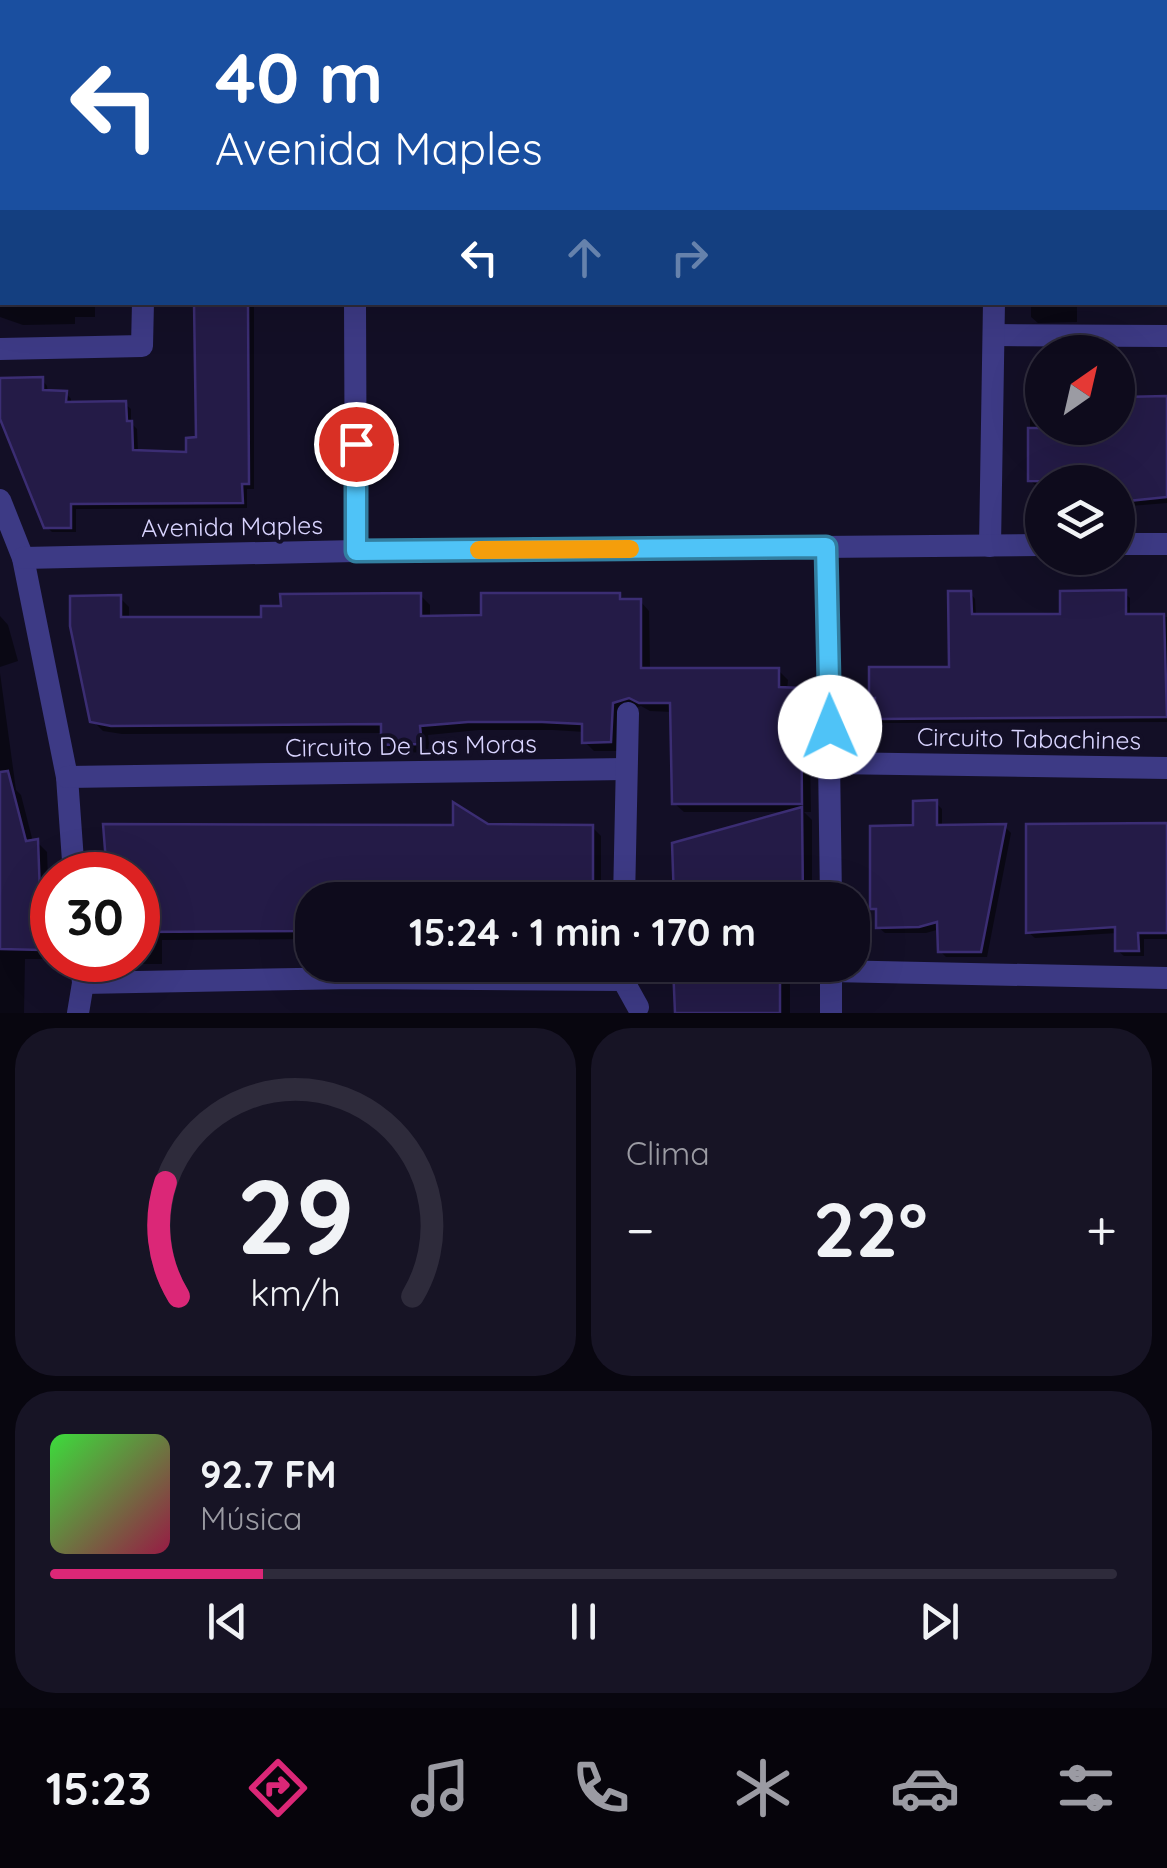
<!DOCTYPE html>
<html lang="es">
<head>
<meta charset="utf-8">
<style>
  :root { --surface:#0e0b1c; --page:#171425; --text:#f1f3f6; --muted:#9b9ba3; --line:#2e2b3b; --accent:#db2777 }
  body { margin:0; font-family:Quicksand,sans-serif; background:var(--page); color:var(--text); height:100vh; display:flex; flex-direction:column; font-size:38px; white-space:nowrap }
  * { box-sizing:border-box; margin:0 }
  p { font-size:32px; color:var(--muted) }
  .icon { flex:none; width:55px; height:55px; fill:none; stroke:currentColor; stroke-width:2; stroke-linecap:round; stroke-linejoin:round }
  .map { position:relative; height:1013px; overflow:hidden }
  .panel { display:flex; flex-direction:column; gap:15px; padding:15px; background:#08060f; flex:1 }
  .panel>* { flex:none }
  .guide { position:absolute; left:0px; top:0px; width:1168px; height:305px; box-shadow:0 10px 40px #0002,0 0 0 2px var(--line); background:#1a4fa0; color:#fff; overflow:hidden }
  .needle { width:65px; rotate:34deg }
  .buttons { position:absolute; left:1025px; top:335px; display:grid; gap:20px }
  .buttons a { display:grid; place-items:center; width:110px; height:110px; border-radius:50%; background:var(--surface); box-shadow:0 10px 40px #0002,0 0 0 2px var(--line); font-size:50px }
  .speed { position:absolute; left:30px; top:852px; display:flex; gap:20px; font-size:50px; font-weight:700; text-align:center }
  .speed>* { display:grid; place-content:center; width:130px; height:130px; border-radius:50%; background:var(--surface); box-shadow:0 10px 40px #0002,0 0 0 2px var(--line); line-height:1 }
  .speed .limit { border:15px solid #d22; background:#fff; color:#111 }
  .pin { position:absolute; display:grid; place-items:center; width:85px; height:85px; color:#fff; margin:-42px; border:5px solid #fff; border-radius:50%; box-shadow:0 2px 10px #0007 }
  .me { position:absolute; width:110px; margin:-55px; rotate:359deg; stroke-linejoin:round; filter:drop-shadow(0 0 8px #0008) }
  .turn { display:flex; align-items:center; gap:35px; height:210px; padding:0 50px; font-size:45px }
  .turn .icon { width:130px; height:130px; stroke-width:2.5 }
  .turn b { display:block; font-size:70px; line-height:85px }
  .lanes { display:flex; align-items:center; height:95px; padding:0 50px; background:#0003; justify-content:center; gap:50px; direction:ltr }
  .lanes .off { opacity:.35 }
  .big { font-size:75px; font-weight:700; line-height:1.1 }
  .panel .card { flex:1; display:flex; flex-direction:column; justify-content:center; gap:15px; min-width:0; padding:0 35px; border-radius:40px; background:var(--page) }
  .panel .dial { align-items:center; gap:0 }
  .dial svg { height:260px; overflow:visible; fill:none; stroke:var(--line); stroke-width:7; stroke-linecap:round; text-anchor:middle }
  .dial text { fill:var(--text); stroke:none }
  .song { display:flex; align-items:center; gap:30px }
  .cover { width:120px; height:120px; border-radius:15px; background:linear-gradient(135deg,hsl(120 70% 55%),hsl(340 70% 35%)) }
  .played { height:10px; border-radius:5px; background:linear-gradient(90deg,var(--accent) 20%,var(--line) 20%) }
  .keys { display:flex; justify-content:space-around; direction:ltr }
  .heat { display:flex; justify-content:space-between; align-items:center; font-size:55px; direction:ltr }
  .panel .tiles { flex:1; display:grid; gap:15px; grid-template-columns:1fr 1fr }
  .card:last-child { grid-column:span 2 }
  .trip { position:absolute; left:295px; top:882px; width:575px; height:100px; border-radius:40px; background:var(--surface); box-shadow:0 10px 40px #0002,0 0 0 2px var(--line); font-weight:700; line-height:100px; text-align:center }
  .menu { display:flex; height:160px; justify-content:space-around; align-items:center; background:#06040b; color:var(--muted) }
  .menu .icon { width:70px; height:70px }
  .menu .on { color:var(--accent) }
  .menu b { font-size:45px; color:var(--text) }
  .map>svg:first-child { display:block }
  .shadow { fill:#0007 }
  .building { fill:#241b47; stroke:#3b2d73; stroke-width:2.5 }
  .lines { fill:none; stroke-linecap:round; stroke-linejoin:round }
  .street { stroke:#3d3a85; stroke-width:22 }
  .route-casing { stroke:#337fa1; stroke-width:25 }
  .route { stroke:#4fc3f7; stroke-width:18 }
  .slow { stroke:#f59e0b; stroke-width:18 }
  .labels { text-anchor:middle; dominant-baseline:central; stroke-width:8; stroke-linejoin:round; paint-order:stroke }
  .street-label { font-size:25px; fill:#d9d4ff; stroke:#130f26 }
</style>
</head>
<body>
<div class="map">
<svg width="1167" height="1013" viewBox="0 0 1167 1013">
  <rect width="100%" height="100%" fill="#130f26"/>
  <g class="shadow">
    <polygon points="0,0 302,0 2,2 0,45"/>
    <rect x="415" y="0" width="131" height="2"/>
    <polygon points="602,0 730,0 730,2 604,2"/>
    <polygon points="811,0 953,0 953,2 810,2"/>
    <polygon points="1165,70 1167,70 1165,297"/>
    <rect x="0" y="149" width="2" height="53"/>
    <polygon points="0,247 2,302 95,302 95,317 75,317 75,324 23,325 0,317"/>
    <polygon points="193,302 254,302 254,489 247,489 247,508 76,509 76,532 52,532 46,526 0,413 0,383 42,380 47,386 48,393 66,393 71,399 71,404 125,404 131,409 131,423 137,429 138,452 188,455 199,440 199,348 194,343"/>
    <polygon points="1031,302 1077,302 1077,322 1038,323 1031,317"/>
    <polygon points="1030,376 1042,376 1042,428 1118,428 1118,399 1167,399 1167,503 1118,507 1118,482 1042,482 1042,505 1036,499 1036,486 1030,480"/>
    <polygon points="970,593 975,599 976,617 1062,616 1124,593 1130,598 1130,617 1167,617 1167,722 883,723 877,718 877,703 872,698 951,670"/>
    <polygon points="420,595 430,605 430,618 484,618 619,595 625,601 640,601 649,611 650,670 778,670 788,680 787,690 800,690 809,700 811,812 804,812 812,820 812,900 676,900 784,812 684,812 674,803 672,712 650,711 641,706 622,712 620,751 594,751 585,742 585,732 553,730 479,730 428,735 430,752 393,753 383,744 384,733 122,734 103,731 93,721 120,598 129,607 129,619 263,619"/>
    <polygon points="0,616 8,625 18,661 0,667"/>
    <polygon points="0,673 16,790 21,795 33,842 37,842 47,852 51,959 25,959 24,1013 0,1013"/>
    <polygon points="936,803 942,809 942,827 1005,827 1011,833 987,957 946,957 940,951 940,929 926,933 885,933 878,927 878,914 873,908 914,828"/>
    <polygon points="1167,825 1167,939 1144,939 1144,956 1124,956 1117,950 1117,933 1035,938 1028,932"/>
    <polygon points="487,827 592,827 601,836 601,900 312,900 312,939 162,940 162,964 124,964 120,960 138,960 138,875 109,875"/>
    <rect x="677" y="965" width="113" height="48"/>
  </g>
  <g class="building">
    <polygon points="194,302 248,302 249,484 242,484 243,503 71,504 71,528 44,528 0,419 0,378 43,377 43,390 67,391 66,402 126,401 127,421 132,421 133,450 186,452 186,438 196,437"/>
    <polygon points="1167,396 1167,497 1118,502 1118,482 1028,481 1028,428 1118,428 1118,417 1123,417 1122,397"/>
    <polygon points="1126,590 1126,614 1164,614 1167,717 875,719 875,698 869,699 869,667 949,667 948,591 971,591 972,614 1060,614 1060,591"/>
    <polygon points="421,593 421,616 481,615 481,593 620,593 620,599 641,599 641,668 779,668 779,687 801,688 802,804 672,804 670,703 639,703 629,698 613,703 611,742 582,743 582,724 542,722 468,722 420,726 422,744 381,745 381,724 111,726 90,722 70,626 70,596 121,595 121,617 261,617 261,606 281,606 280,594"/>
    <polygon points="8,771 26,841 38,839 42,950 0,949 0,772"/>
    <polygon points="937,800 937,825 1006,824 981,952 938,952 937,922 919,927 876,928 876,909 870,909 870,826 913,825 913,801"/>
    <polygon points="453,802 488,824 593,825 593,900 312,900 312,931 138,932 138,875 107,875 103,824 453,825"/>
    <polygon points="802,807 803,900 674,900 672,843"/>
    <polygon points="1167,823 1167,933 1138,933 1139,951 1115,951 1115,927 1026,933 1026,824"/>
    <polygon points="673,965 780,965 780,1013 675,1013"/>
  </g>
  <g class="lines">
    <g class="street">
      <polyline points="354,0 354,2"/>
      <polyline points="577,0 577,2"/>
      <polyline points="784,0 784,2"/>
      <polyline points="990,0 990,2"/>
      <polyline points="1165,14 1167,14"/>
      <polyline points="0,94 2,94"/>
      <polyline points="355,302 356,551"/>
      <polyline points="994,335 1167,336"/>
      <polyline points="0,349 142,346 143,302"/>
      <polyline points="0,500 23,558 67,777 74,875"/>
      <polyline points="1118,544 1167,544"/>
      <polyline points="990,546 994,302"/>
      <polyline points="826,547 831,900"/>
      <polyline points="23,558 356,551 1042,545"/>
      <polyline points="831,763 1167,768"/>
      <polyline points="67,777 625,769"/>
      <polyline points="624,900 628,713"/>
      <polyline points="623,968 623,980 638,1007"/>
      <polyline points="831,971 1167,978"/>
      <polyline points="83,983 354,978 623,980"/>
      <polyline points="78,1013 83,983 81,960"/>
      <polyline points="831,1013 831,965"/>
    </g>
  </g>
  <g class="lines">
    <defs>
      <polyline id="route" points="356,444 356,551 826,547 830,727"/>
    </defs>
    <use href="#route" class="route-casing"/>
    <use href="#route" class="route"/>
    <polyline class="slow" points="479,550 630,549"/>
  </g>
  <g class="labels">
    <g class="street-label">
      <text transform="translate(232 526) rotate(-1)">Avenida Maples</text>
      <text transform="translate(1029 738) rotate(1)">Circuito Tabachines</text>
      <text transform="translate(411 745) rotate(-1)">Circuito De Las Moras</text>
    </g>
  </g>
</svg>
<div class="buttons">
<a><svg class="needle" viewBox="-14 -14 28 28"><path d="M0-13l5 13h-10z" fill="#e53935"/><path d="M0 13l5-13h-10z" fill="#9b9ba3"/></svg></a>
<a><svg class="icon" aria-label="layers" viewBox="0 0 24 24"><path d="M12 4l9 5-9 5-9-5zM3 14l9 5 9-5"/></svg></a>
</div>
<div class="speed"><div class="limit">30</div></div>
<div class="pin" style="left:356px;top:444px;background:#d93025"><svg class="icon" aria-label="arrive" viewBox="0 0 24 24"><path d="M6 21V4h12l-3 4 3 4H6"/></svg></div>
<svg class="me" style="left:830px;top:727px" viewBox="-20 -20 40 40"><circle r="19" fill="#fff"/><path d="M0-13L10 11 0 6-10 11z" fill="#4fc3f7"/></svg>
<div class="trip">15:24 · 1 min · 170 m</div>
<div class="guide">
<div class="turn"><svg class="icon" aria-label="left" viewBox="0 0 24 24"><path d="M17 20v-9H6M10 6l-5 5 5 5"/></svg><div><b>40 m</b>Avenida Maples</div></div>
<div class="lanes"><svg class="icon" aria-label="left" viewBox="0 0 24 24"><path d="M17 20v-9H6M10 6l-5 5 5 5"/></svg><svg class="icon off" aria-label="ahead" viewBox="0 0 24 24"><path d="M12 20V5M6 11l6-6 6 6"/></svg><svg class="icon off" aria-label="right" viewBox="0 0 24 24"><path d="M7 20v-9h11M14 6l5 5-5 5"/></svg></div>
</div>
</div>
<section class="panel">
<div class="tiles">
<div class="card dial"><svg viewBox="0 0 100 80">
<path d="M14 69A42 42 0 1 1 86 69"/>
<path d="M14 69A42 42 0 0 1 10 34" stroke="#db2777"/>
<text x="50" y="56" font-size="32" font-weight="700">29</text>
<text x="50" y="72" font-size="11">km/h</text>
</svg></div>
<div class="card"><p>Clima</p>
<div class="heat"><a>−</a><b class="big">22°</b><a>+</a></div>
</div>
<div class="card">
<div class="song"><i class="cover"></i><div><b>92.7 FM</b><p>Música</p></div></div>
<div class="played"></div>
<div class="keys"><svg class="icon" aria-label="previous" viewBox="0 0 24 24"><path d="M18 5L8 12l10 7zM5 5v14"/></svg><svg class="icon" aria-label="pause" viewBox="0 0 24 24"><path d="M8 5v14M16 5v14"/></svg><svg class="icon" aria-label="next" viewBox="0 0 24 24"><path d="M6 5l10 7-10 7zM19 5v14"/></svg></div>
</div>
</div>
</section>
<nav class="menu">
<b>15:23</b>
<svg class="icon on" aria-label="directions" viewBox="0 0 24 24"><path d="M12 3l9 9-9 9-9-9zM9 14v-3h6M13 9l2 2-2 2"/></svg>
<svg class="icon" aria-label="music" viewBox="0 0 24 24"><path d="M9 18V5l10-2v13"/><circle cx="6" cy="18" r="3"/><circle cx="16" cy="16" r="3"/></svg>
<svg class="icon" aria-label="phone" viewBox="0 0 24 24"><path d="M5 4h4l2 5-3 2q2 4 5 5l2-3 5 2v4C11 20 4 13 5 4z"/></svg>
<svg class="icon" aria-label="climate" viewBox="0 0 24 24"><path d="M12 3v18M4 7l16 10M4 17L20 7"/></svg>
<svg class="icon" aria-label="car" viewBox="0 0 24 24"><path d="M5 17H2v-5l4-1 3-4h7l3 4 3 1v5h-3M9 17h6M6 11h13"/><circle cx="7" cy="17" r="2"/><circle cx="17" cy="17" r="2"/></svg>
<svg class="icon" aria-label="filters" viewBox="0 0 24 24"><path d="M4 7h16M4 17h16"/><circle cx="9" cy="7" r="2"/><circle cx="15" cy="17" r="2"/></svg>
</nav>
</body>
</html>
